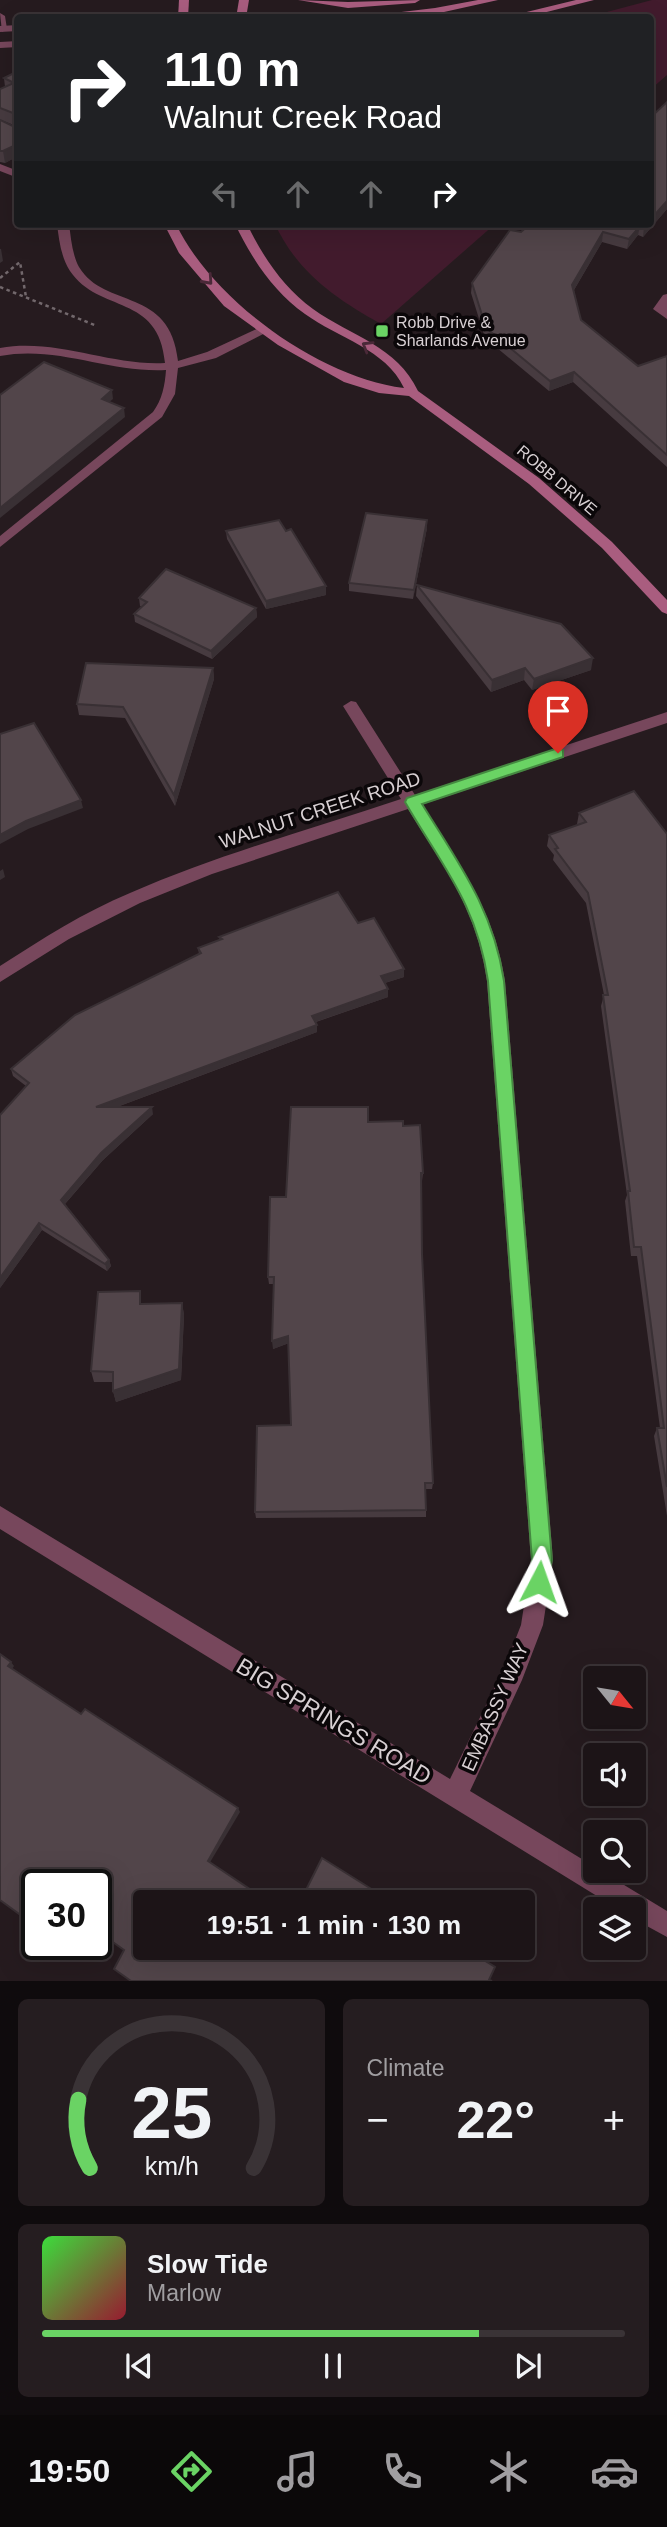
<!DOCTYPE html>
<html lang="en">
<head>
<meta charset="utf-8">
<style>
  :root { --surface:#1c1417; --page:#251d20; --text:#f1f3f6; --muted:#a09ea1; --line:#3a3336; --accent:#6ad364 }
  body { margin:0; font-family:Helvetica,sans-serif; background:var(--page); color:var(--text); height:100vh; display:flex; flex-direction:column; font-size:26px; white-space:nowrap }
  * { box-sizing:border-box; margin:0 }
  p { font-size:23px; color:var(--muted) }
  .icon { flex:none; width:38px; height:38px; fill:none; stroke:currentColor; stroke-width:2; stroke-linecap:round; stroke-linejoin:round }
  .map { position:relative; height:1981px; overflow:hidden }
  .side { display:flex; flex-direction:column; gap:18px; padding:18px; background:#0f0b0d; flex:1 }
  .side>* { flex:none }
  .hud { position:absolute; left:14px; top:14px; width:640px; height:214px; border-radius:7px; box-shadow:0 7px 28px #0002,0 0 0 2px var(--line); background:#202124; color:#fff; overflow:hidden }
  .needle { width:46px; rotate:120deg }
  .fabs { position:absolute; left:583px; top:1666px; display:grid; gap:14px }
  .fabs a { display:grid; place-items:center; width:63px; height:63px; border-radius:7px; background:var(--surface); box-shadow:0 7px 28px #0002,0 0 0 2px var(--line); font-size:35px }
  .speed { position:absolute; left:21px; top:1869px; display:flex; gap:14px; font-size:35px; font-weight:700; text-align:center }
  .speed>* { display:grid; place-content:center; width:91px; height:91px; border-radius:50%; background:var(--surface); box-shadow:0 7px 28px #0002,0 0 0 2px var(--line); line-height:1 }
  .speed .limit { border:4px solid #111; border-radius:10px; background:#fff; color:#111 }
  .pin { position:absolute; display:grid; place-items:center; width:60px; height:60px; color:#fff; margin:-72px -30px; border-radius:50% 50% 50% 0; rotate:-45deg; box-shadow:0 0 7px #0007 }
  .pin .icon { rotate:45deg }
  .me { position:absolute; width:77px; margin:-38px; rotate:4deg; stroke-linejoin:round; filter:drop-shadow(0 0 5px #0008) }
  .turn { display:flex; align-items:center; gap:24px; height:147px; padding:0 35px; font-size:32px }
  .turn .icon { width:91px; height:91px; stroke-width:2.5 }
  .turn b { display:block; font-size:49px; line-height:60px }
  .lanes { display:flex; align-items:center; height:66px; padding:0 35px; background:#0003; justify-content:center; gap:35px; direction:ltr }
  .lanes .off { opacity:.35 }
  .big { font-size:52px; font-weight:600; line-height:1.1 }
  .side .tile { flex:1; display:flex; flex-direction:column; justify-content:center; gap:10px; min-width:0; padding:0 24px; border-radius:10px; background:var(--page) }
  .side .dial { align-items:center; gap:0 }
  .dial svg { height:182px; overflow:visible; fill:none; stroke:var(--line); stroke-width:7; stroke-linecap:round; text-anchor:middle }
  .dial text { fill:var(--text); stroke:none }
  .song { display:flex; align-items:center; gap:21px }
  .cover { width:84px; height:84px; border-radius:10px; background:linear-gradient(135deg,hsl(120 70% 55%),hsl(350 70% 35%)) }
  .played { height:7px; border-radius:4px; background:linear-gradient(90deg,var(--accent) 75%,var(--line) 75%) }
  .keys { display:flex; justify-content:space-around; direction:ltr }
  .heat { display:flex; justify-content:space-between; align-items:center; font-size:38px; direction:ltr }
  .side .tiles { flex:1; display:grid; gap:18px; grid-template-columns:1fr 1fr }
  .tile:last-child { grid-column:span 2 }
  .trip { position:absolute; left:133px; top:1890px; width:402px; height:70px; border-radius:7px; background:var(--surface); box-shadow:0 7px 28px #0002,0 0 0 2px var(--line); font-weight:600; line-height:70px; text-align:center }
  .menu { display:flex; height:112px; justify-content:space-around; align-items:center; background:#0b0809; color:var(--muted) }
  .menu .icon { width:49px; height:49px }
  .menu .on { color:var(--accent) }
  .menu b { font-size:32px; color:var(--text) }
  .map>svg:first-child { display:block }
  .green { fill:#421b2d }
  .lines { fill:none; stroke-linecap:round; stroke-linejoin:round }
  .path { stroke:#72686c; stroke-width:2.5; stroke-dasharray:3.5 3.5; stroke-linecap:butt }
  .lane { fill:#77475c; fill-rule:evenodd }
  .street { fill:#77475c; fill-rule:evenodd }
  .secondary { fill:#a95d7f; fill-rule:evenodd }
  .wall { fill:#473b40 }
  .shaded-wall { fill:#393034 }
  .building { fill:#52454a; stroke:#393034; stroke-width:2 }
  .oneway { stroke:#4a2938 }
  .route { fill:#6ad364; stroke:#458941; stroke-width:2 }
  .poi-dot { fill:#6ad364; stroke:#0b0709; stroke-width:2.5 }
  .labels { text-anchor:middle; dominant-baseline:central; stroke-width:7; stroke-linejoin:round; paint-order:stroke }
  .far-poi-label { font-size:16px; fill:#d8d0d3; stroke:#0b0709; text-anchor:start }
  .far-street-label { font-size:16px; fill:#d8d0d3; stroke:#0b0709 }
  .street-label { font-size:19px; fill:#d8d0d3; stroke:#0b0709 }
  .near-street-label { font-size:23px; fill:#d8d0d3; stroke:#0b0709 }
</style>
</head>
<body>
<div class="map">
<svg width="667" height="1981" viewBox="0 0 667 1981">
  <rect width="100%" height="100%" fill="#261b1f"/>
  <g class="green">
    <polygon points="652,0 667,0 667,75 651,89 651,18 588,17"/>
    <path d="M275,224H495L381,324C336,299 297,272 275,224Z"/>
  </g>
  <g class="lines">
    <g class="path">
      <polyline points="0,278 20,262 26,297"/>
      <polyline points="0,287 97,326"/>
    </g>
    <g class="lane">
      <polygon points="0,13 5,16 7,29 2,32"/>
      <polygon points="0,164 18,171 18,178 0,171"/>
      <path d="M57,224H69C71,238 72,254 79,267C105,310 170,286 178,361L207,352L261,327L271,330L216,358L178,368L175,394L162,417L0,547V536L153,412C162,400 165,385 166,370C109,373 57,345 0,356V348C57,338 109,366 165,363C159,293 99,314 70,271C61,257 59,240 57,224Z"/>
    </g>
    <g class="street">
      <polygon points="18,25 18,31 0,32 0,26"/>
      <polygon points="18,41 18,47 0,48 0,42"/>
      <polygon points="667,294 667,319 653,309 663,295"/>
      <path d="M351,701L356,702L415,795L667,712V723L421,805C459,864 494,909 505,981L553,1560L543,1625L522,1680L470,1791L595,1867V1871H601L667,1911V1937L634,1919V1909H618L0,1529V1506L450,1779L505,1666L521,1625L531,1560L487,981C477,909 445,869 408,809L212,874L140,903L69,939L0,982V966C42,939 84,912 130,893C217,855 311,829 401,799L343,706Z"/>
    </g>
    <g class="secondary">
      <polygon points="179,0 189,0 188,18 178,18"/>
      <polygon points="239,0 249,0 246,18 236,18"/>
      <polygon points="298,0 348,2 420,0 415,3 348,8"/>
      <polygon points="478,0 498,0 435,14 351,18 435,8"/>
      <polygon points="576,0 594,0 523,18 502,18"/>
      <path d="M164,224H176C212,300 320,378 404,388C386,349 338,338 305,314C273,291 252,259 235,224H247C263,257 283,287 313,309C351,336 397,346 418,391L539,478L612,542L667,600V614L662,612L602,548L529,484L409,396L379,393L344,382L278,345L224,306L179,253Z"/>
    </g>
  </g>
  <g class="wall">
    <polygon points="18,71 18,156 5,163 0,162 0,120 15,127 16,126 1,120 0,120 0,89 5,87 4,78"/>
    <polygon points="667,102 667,209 643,237 638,235 627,249 602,242 574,290 581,320 638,366 667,356 667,467 573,382 549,391 485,338 471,293 472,283 521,232"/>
    <polygon points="427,528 413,599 349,591 349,583"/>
    <polygon points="226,531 286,531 326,586 326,595 266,609 227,539"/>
    <polygon points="417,585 591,670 532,690 524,680 491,692 416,596"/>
    <polygon points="139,598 256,608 257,617 212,659 135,622 134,614 142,607 140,606"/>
    <polygon points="213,668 214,679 175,806 125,718 79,715 77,704"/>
    <polygon points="579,813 667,834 667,1516 654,1436 657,1428 660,1428 637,1256 631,1256 625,1201 627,1195 601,1006 604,995 586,903 553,860 554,855 547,846 549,835 577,825 577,824"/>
    <polygon points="358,923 404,969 404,977 385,983 388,997 316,1022 317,1025 317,1032 117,1107 153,1114 103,1160 65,1204 109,1260 111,1266 107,1271 42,1230 0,1288 26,1086 13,1076 11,1069 199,954 198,948 220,940 219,937"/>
    <polygon points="368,1122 403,1126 423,1173 422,1181 421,1181 422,1254 433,1483 432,1489 425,1489 426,1510 426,1517 256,1518 255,1512 291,1425 289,1343 273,1349 274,1284 269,1284 268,1277 286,1197"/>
    <polygon points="182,1303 184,1315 181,1380 116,1402 113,1391 113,1382 94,1382 91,1371 142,1304"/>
  </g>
  <g class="shaded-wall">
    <polygon points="18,144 18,156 5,163 3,151"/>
    <polygon points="667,201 667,209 643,237 644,227 647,224 651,224 651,219"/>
    <polygon points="640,226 638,235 627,249 629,239"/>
    <polygon points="603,232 602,242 571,295 572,285"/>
    <polygon points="0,249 1,249 3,261 0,263"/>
    <polygon points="574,372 573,382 549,391 550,381"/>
    <polygon points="112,390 113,399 103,407 102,399"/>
    <polygon points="124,408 125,417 0,518 0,508"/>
    <polygon points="427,520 427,528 413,599 414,590"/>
    <polygon points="326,586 326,595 266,609 266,601"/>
    <polygon points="256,608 257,617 212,659 211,651"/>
    <polygon points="593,658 591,670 532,690 534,679"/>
    <polygon points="213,668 214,679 175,806 174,795"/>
    <polygon points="525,668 524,680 491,692 492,680"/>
    <polygon points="81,800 83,808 28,829 0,844 0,835 26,821"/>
    <polygon points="3,869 5,877 0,880 0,871"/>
    <polygon points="404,969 404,977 381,984 381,976"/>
    <polygon points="388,989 388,997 312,1023 312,1016"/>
    <polygon points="317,1025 317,1032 98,1114 96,1107"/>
    <polygon points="152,1107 153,1114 103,1160 63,1206 61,1200 101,1153"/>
    <polygon points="39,1223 42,1230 0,1288 0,1278"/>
    <polygon points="109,1260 111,1266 107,1271 105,1264"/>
    <polygon points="182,1303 184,1315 181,1380 116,1402 113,1391"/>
    <polygon points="288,1336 289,1343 273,1349 272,1341"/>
    <polygon points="11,1662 14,1666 11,1671 8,1666"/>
    <polygon points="238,1808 240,1812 209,1864 208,1861"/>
  </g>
  <g class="building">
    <polygon points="18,71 18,115 0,108 0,89 14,83 4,78"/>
    <polygon points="667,102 667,201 651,219 651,117"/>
    <polygon points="0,120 15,127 18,125 18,144 3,151 0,151"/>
    <polygon points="530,224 647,224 644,227 640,226 629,239 603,232 572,285 581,320 638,366 667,356 667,455 574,372 550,381 486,328 472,283 510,230 521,232"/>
    <polygon points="44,362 112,390 102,399 124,408 0,508 0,395"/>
    <polygon points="366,513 427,520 414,590 349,583"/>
    <polygon points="279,520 286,531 291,529 326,586 266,601 226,531"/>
    <polygon points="166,569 256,608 211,651 134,614 147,602 139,598"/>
    <polygon points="417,585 561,624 593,658 534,679 525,668 492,680"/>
    <polygon points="86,663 213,668 174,795 123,707 77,704"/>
    <polygon points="34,723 81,800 26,821 0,835 0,734"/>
    <polygon points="634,791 667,834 667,1487 657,1428 664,1428 641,1247 634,1247 628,1191 630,1191 603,995 608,995 588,893 555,849 558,848 549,835 586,822 579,813"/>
    <polygon points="338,892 358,923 374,918 404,969 381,976 388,989 312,1016 317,1025 96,1107 152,1107 101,1153 61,1200 109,1260 105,1264 39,1223 0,1278 0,1115 29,1083 11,1069 75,1015 201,953 198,948 222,939 219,937"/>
    <polygon points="291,1107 368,1107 368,1122 403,1121 403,1126 420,1125 423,1173 421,1173 422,1254 433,1483 425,1483 426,1510 255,1512 257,1426 291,1425 288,1336 272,1341 274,1277 268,1277 270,1197 286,1197"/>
    <polygon points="140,1291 140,1304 182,1303 179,1369 113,1391 113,1372 91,1371 98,1292"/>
    <polygon points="0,1654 11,1662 8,1666 81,1714 85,1709 238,1808 208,1861 269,1902 145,1902 145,1948 464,1948 495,1967 489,1980 492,1981 131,1981 114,1969 124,1950 96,1930 96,1885 37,1885 37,1927 0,1900"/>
    <polygon points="322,1858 392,1902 300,1902"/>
  </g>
  <defs><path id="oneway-chevron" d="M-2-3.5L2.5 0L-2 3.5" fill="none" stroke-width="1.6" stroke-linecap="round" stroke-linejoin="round" transform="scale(1.75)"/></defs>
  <g class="oneway">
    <use href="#oneway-chevron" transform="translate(208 280) rotate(48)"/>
    <use href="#oneway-chevron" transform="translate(367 346) rotate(-149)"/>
  </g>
  <path class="route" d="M558,748L563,750V757L422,804C459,864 493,909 504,981L552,1560L546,1589L539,1592L532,1589L529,1582L532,1560L488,981C477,904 442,866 405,802L407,798Z"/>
  <rect class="poi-dot" x="375" y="324" width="14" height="14" rx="3.5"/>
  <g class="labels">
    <g class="far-poi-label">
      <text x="396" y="322">Robb Drive &amp;<tspan x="396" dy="18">Sharlands Avenue</tspan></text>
    </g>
    <g class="far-street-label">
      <text transform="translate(557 480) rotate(40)">ROBB DRIVE</text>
    </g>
    <g class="street-label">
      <text transform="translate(320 810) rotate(-18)">WALNUT CREEK ROAD</text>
      <text transform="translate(495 1707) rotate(-66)">EMBASSY WAY</text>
    </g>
    <g class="near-street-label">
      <text transform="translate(334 1721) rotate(31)">BIG SPRINGS ROAD</text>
    </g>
  </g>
</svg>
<div class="fabs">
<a><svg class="needle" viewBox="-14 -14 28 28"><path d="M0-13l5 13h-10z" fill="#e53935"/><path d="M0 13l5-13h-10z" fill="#a09ea1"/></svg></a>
<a><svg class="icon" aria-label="sound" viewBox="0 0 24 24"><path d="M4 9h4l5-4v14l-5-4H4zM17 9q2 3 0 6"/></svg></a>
<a><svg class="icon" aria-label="search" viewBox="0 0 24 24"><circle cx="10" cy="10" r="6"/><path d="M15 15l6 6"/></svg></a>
<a><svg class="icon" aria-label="layers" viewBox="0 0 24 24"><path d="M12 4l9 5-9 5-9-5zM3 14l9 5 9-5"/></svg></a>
</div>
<div class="speed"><div class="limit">30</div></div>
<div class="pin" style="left:558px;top:753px;background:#d93025"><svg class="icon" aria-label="arrive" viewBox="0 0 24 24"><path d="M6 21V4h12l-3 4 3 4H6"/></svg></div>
<svg class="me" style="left:539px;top:1582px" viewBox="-20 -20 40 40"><path d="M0-17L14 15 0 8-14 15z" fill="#6ad364" stroke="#fff" stroke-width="4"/></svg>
<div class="trip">19:51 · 1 min · 130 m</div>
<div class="hud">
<div class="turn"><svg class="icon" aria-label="right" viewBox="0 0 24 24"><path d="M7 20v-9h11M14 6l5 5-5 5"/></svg><div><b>110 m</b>Walnut Creek Road</div></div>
<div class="lanes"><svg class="icon off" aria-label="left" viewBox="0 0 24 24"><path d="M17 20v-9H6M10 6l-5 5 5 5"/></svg><svg class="icon off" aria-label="ahead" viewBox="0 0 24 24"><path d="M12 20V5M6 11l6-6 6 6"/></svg><svg class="icon off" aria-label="ahead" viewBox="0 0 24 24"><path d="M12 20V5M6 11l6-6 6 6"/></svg><svg class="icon" aria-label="right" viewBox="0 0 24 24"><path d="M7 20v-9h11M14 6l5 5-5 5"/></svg></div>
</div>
</div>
<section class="side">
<div class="tiles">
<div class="tile dial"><svg viewBox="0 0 100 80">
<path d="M14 69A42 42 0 1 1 86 69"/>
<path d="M14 69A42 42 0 0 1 9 39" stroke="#6ad364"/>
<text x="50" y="56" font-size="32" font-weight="700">25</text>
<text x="50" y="72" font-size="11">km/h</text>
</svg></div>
<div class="tile"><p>Climate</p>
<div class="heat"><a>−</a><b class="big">22°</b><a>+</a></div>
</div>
<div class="tile">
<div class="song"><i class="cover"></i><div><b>Slow Tide</b><p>Marlow</p></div></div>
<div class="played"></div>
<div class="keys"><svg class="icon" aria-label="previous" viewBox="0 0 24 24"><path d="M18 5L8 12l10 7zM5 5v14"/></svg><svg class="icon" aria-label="pause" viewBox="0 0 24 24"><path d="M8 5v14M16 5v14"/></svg><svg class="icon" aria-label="next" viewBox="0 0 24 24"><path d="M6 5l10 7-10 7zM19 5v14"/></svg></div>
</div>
</div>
</section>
<nav class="menu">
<b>19:50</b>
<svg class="icon on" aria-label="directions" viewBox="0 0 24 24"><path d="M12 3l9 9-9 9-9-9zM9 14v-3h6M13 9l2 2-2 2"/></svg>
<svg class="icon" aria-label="music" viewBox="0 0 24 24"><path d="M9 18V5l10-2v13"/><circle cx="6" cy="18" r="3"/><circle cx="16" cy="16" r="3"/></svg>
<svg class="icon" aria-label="phone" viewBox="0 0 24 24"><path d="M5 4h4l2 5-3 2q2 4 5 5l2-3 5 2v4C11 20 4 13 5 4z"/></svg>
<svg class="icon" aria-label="climate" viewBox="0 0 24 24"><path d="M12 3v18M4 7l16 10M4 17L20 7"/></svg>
<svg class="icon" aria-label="car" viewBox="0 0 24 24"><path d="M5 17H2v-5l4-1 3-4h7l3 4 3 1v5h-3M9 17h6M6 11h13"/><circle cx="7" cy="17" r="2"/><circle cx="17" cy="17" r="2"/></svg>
</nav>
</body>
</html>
